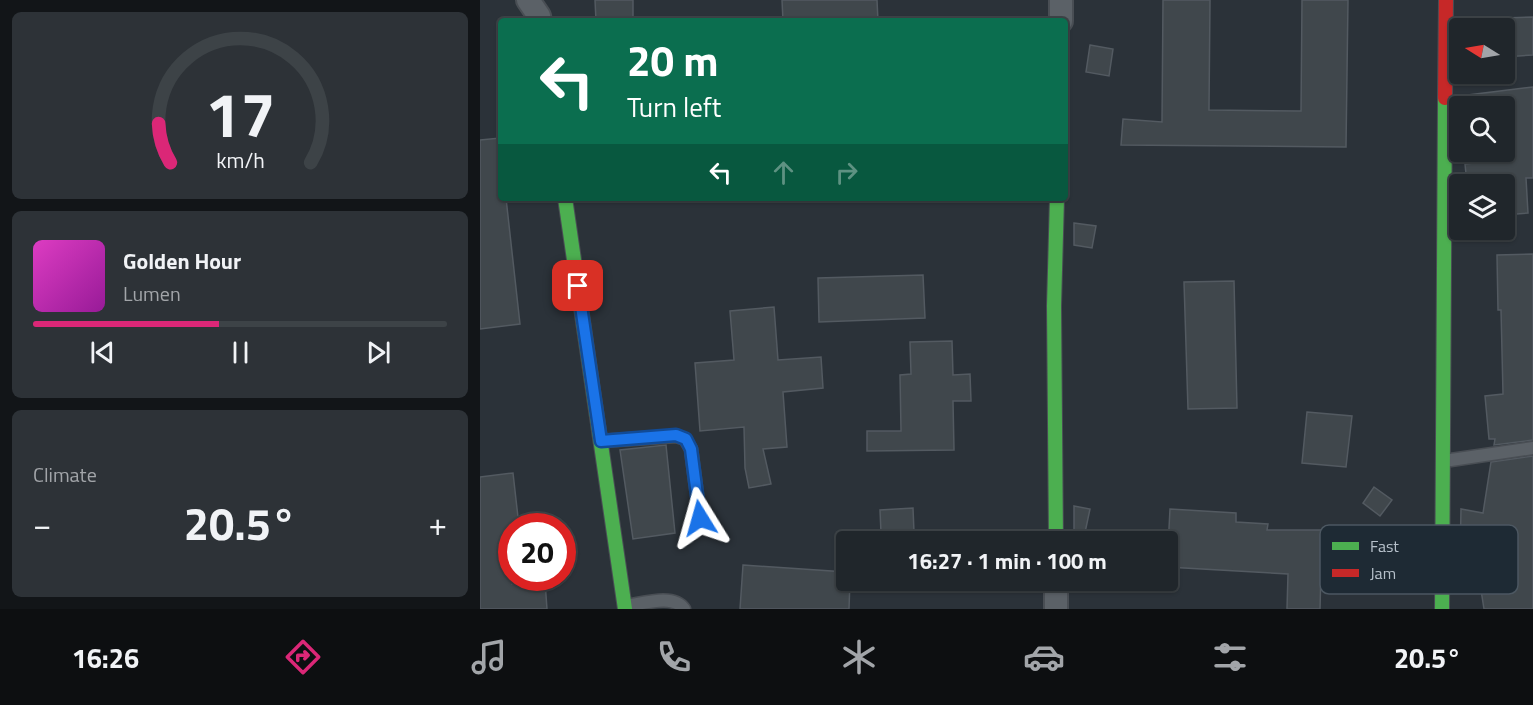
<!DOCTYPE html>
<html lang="en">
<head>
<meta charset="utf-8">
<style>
  :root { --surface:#20262b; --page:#2d3237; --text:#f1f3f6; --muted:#a2a5a9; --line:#3d4347; --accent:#db2777 }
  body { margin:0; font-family:"Titillium Web",sans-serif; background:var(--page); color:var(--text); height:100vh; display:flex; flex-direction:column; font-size:22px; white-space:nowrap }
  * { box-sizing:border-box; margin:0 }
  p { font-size:20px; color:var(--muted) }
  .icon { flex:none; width:33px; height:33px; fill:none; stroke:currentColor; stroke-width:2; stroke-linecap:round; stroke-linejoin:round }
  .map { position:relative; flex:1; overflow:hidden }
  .side { display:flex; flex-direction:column; gap:12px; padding:12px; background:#121518; width:480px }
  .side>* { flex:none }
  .guide { position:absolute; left:18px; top:18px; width:570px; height:183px; border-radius:6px; box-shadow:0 2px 4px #0004,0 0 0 2px var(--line); background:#0b6e4f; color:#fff; overflow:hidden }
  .needle { width:39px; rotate:281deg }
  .controls { position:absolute; left:969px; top:18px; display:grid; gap:12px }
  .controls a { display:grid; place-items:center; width:66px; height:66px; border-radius:6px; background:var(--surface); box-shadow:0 2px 4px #0004,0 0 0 2px var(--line); font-size:30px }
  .speed { position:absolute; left:18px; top:513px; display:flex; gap:12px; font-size:30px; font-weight:700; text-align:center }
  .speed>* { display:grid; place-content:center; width:78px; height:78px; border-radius:50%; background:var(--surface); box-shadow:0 2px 4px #0004,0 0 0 2px var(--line); line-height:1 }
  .speed .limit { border:9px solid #d22; background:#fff; color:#111 }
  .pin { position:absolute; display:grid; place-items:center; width:51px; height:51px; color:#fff; margin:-26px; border-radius:12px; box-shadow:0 3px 9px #0006 }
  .me { position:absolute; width:66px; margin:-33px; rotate:352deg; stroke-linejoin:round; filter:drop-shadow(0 0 4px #0008) }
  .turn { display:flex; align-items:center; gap:21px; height:126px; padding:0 30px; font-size:27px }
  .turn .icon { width:78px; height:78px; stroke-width:2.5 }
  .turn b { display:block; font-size:42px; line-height:51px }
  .lanes { display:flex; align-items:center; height:57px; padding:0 30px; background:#0003; justify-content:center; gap:30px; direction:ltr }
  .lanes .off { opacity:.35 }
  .big { font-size:45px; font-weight:700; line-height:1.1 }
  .side .widget { flex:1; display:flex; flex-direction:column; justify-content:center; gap:9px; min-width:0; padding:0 21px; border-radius:9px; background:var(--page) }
  .side .dial { align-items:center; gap:0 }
  .dial svg { height:156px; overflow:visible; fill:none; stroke:var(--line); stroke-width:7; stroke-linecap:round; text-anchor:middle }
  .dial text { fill:var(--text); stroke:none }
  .song { display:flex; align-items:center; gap:18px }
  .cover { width:72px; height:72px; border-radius:9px; background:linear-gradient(135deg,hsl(310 70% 55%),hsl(300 70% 35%)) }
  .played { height:6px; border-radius:3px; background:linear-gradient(90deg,var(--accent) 45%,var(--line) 45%) }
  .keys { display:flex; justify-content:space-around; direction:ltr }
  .heat { display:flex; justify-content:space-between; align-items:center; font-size:33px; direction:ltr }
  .trip { position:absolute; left:356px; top:531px; width:342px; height:60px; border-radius:6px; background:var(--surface); box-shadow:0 2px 4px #0004,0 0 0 2px var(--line); font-weight:700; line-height:60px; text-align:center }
  .tab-bar { display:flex; height:96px; justify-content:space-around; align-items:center; background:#0d0f11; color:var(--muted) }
  .tab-bar .icon { width:42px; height:42px }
  .tab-bar .current { color:var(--accent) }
  .tab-bar b { font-size:27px; color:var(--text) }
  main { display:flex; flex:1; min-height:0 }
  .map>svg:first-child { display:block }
  .building { fill:#40474c; stroke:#535a61; stroke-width:1.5 }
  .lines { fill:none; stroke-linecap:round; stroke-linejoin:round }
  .lane-casing { stroke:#494e54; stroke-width:15 }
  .street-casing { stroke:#494e54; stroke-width:26 }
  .fast-casing { stroke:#494e54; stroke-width:16 }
  .jam-casing { stroke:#494e54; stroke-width:16 }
  .lane { stroke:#5b6167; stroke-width:12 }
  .street { stroke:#5b6167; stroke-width:22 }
  .fast { stroke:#4caf50; stroke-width:14 }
  .jam { stroke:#c62828; stroke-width:14 }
  .route-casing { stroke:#114b97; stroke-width:15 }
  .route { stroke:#1a73e8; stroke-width:10 }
  .key { fill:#1e2a34; stroke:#4c5761; stroke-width:1.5 }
  .key-label { font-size:16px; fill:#b6c0ca }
</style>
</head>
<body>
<main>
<section class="side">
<div class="widget dial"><svg viewBox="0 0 100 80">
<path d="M14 69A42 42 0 1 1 86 69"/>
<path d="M14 69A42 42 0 0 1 8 49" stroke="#db2777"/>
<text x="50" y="56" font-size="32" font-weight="700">17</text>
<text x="50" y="72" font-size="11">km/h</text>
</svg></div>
<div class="widget">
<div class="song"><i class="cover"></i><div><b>Golden Hour</b><p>Lumen</p></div></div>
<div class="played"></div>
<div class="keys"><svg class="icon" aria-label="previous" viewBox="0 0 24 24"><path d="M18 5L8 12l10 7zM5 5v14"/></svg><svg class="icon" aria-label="pause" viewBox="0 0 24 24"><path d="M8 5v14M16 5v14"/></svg><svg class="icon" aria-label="next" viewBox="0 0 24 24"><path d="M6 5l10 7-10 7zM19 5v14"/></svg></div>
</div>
<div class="widget"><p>Climate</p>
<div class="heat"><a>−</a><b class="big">20.5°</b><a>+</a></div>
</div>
</section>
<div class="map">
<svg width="1053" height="609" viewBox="0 0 1053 609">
  <rect width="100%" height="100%" fill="#2b3239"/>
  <g class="building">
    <polygon points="115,0 153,0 153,21 116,21"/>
    <polygon points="302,0 397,0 398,21 303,21"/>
    <polygon points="683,0 730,0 729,110 821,111 822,0 868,0 866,147 641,145 643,119 682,122"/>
    <polygon points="1053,17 1053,55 1024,57 1024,18"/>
    <polygon points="610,45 633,49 629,76 606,72"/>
    <polygon points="1053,87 1053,178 1046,178 1048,213 1024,215 1024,184 987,184 985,164 1023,160 1024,106 988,106 988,95"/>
    <polygon points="20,138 21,198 26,198 40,324 0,329 0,140"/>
    <polygon points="594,223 616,226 612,248 594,245"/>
    <polygon points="1053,254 1053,440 1014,445 1015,439 1009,439 1005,396 1023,394 1021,310 1018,310 1017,255"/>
    <polygon points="443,275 445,318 339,322 338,278"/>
    <polygon points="754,281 757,408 708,409 704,282"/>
    <polygon points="294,307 298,360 341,357 343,388 303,392 307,447 283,449 291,484 269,488 265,468 264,427 220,431 215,363 254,360 250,311"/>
    <polygon points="472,341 473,375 490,374 491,401 473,401 474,450 387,451 387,431 421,431 420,375 431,374 430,342"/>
    <polygon points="827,412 872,416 866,467 822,463"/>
    <polygon points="186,445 195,533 153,539 140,450"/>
    <polygon points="1053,456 1053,609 1004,609 1001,590 990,591 988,560 980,559 981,509 1003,513 1011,462"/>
    <polygon points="33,473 39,526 32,526 32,584 65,581 67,609 0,609 0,477"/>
    <polygon points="894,487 912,500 900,516 883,503"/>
    <polygon points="594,506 610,509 603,542 594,542"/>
    <polygon points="433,508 434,532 401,533 400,510"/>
    <polygon points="690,509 756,513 756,522 788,524 787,530 842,530 840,609 807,609 808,574 687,567"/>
    <polygon points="263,565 366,572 366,580 370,580 369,609 260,609"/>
  </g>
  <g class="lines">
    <defs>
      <g id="lane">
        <polyline points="122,441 196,436 205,439 211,449 220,518"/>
        <polyline points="964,461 1053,448"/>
        <path d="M146,606C162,604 193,593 204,609"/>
      </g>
      <g id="street">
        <polyline points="48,0 59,16 60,21"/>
        <polyline points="581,21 581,0"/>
        <polyline points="576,580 576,609"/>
      </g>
      <g id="fast">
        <polyline points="85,198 145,609"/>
        <polyline points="576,542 574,306 577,198"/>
        <polyline points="962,609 965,98"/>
      </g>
      <polyline id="jam" points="965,98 966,0"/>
    </defs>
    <use href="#lane" class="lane-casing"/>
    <use href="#street" class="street-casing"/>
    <use href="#fast" class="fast-casing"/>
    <use href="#jam" class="jam-casing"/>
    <use href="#lane" class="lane"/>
    <use href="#street" class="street"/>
    <use href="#fast" class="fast"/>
    <use href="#jam" class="jam"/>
  </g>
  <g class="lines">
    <defs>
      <polyline id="route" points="98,286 121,441 196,435 206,439 211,449 220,518"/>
    </defs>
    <use href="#route" class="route-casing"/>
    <use href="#route" class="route"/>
  </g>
  <rect x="840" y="525" width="198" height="69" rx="9" class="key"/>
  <rect x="852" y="542" width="27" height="8" fill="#4caf50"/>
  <rect x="852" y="569" width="27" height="8" fill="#c62828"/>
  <g class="key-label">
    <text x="890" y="552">Fast</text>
    <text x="890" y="579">Jam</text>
  </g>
</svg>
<div class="controls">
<a><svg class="needle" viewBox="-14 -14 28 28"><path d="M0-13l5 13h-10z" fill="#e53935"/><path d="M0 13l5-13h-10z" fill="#a2a5a9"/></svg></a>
<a><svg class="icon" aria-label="search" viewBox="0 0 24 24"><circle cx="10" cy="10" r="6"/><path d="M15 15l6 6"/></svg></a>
<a><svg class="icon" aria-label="layers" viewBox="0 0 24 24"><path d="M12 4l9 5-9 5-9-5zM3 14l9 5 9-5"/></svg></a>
</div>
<div class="speed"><div class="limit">20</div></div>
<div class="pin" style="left:98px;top:286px;background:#d93025"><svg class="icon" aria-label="arrive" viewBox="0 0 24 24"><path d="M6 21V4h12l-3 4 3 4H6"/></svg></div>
<svg class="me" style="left:220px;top:518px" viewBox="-20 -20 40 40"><path d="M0-17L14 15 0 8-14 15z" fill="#1a73e8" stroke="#fff" stroke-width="4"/></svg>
<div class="trip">16:27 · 1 min · 100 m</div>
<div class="guide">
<div class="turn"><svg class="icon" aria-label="left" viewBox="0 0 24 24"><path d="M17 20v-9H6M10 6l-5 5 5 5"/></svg><div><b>20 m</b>Turn left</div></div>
<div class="lanes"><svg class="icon" aria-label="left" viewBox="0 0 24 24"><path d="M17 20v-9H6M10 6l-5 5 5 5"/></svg><svg class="icon off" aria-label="ahead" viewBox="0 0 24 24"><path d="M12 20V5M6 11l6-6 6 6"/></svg><svg class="icon off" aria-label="right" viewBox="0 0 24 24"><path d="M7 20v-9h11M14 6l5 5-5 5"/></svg></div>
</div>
</div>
</main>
<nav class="tab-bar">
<b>16:26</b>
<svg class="icon current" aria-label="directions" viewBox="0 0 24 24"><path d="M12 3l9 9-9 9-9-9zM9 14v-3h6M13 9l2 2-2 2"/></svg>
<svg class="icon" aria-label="music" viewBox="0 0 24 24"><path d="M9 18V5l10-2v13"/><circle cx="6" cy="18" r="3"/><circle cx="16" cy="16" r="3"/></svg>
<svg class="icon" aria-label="phone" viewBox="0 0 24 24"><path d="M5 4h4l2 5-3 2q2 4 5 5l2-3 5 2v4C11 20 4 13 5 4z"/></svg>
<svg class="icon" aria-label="climate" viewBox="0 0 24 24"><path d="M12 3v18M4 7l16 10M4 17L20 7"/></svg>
<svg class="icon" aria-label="car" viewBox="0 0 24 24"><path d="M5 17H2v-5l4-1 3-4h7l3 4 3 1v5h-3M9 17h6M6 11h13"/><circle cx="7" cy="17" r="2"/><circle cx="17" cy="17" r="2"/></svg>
<svg class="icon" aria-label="filters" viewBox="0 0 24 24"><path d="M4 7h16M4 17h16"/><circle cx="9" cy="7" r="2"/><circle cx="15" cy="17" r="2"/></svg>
<b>20.5°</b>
</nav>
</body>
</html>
